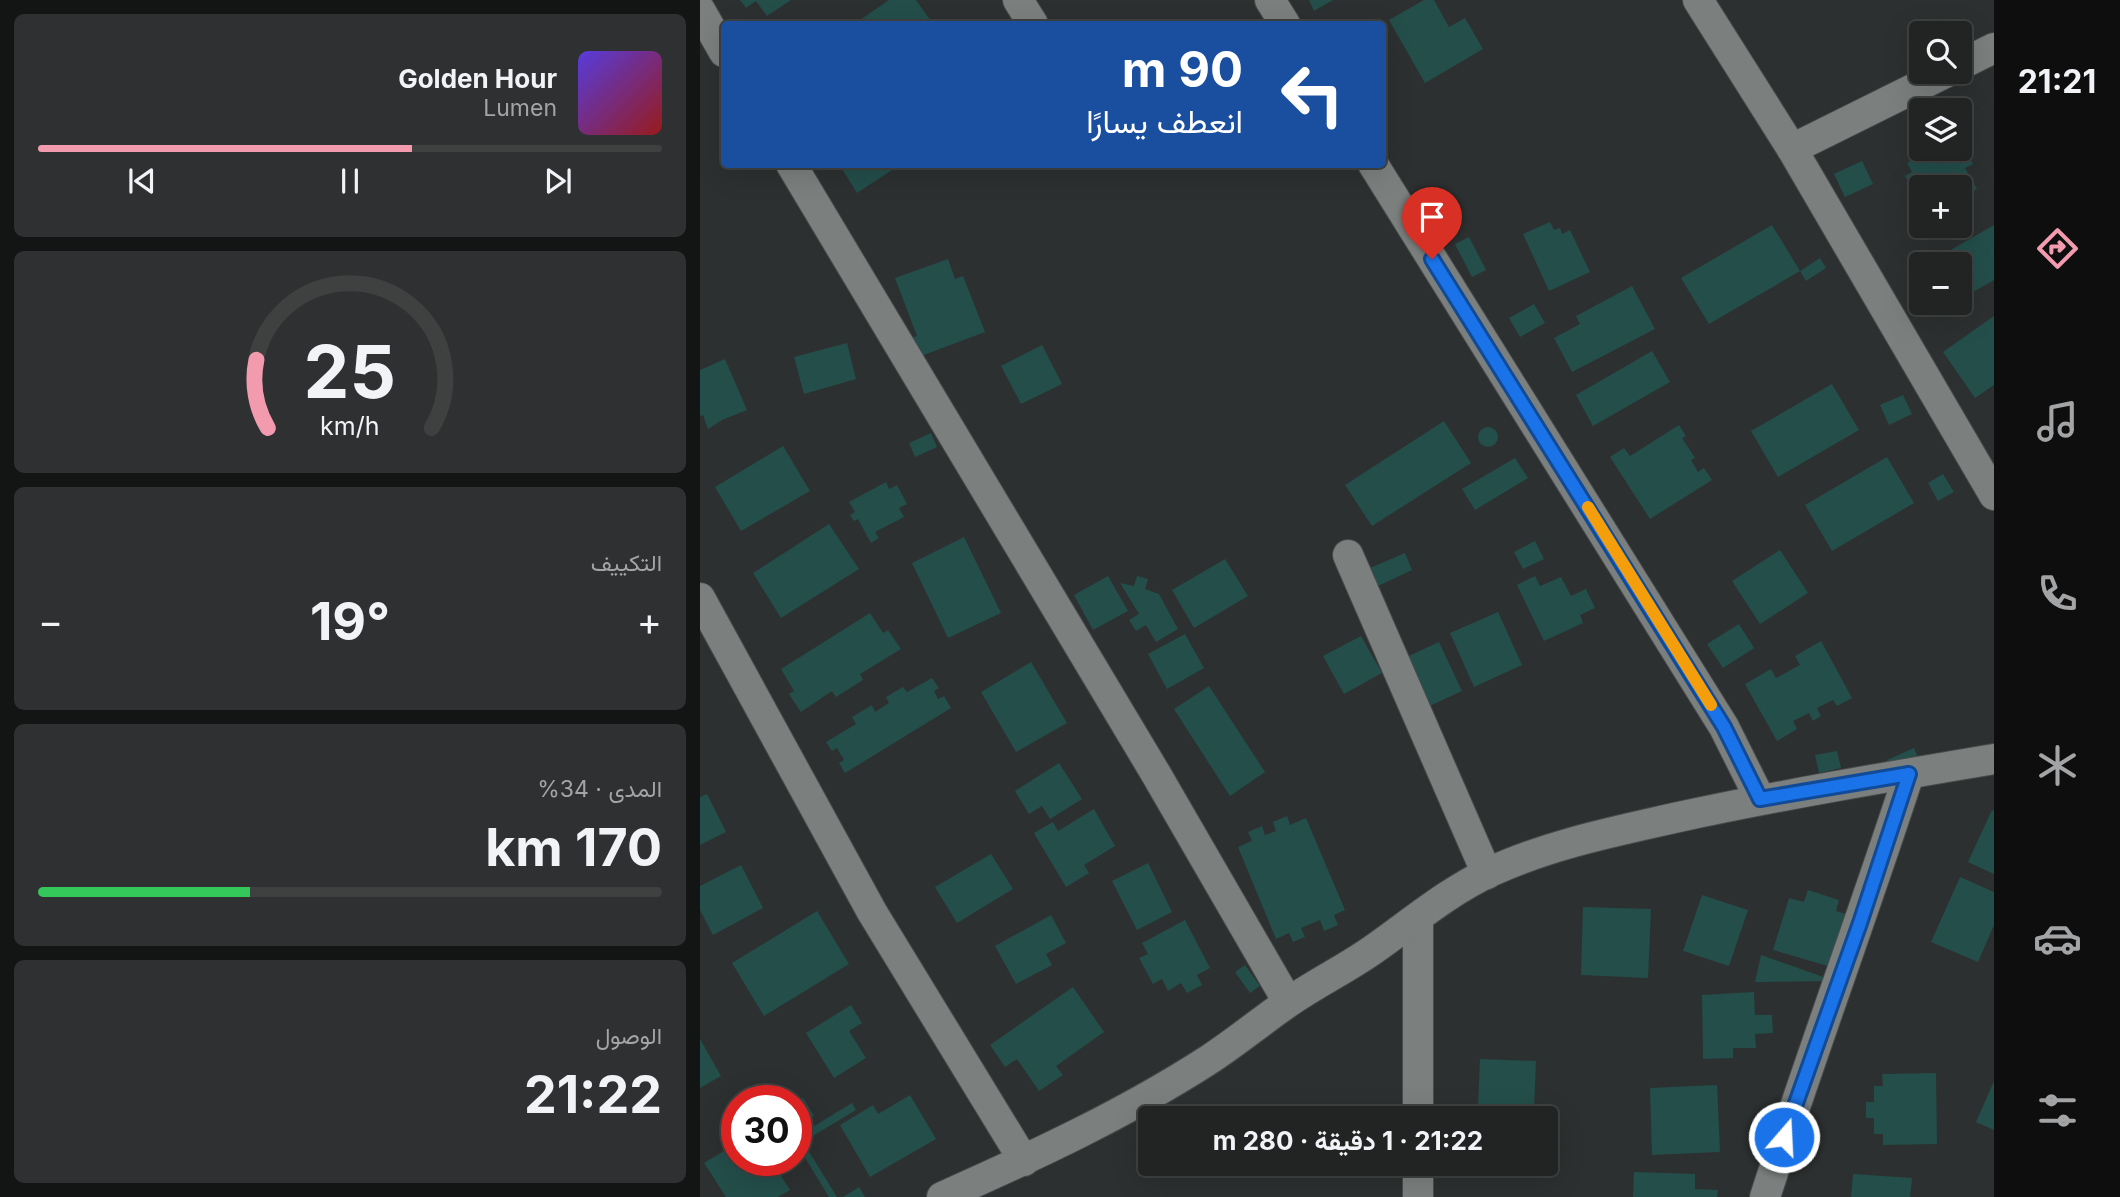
<!DOCTYPE html>
<html lang="ar">
<head>
<meta charset="utf-8">
<style>
  :root { --surface:#222424; --page:#2e3031; --text:#f1f3f6; --muted:#a2a4a6; --line:#3f4141; --accent:#f29aae }
  body { margin:0; font-family:Inter,Vazirmatn,sans-serif; background:var(--page); color:var(--text); direction:rtl; height:100vh; display:flex; flex-direction:column; font-size:26px; white-space:nowrap }
  * { box-sizing:border-box; margin:0 }
  p { font-size:23px; color:var(--muted) }
  .icon { flex:none; width:38px; height:38px; fill:none; stroke:currentColor; stroke-width:2; stroke-linecap:round; stroke-linejoin:round }
  .map { position:relative; flex:1; overflow:hidden; direction:ltr }
  .panel { display:flex; flex-direction:column; gap:14px; padding:14px; background:#131414; width:700px }
  .panel>* { flex:none }
  .guide { position:absolute; left:21px; top:21px; width:665px; height:147px; border-radius:7px; box-shadow:0 7px 28px #0002,0 0 0 2px var(--line); direction:rtl; background:#1a4fa0; color:#fff; overflow:hidden }
  .controls { position:absolute; left:1209px; top:21px; display:grid; gap:14px }
  .controls a { display:grid; place-items:center; width:63px; height:63px; border-radius:7px; background:var(--surface); box-shadow:0 7px 28px #0002,0 0 0 2px var(--line); font-size:35px }
  .speed { position:absolute; left:21px; top:1085px; display:flex; gap:14px; font-size:35px; font-weight:700; text-align:center }
  .speed>* { display:grid; place-content:center; width:91px; height:91px; border-radius:50%; background:var(--surface); box-shadow:0 7px 28px #0002,0 0 0 2px var(--line); line-height:1 }
  .speed .limit { border:10px solid #d22; background:#fff; color:#111 }
  .pin { position:absolute; display:grid; place-items:center; width:60px; height:60px; color:#fff; margin:-72px -30px; border-radius:50% 50% 50% 0; rotate:-45deg; box-shadow:0 0 7px #0007 }
  .pin .icon { rotate:45deg }
  .me { position:absolute; width:77px; margin:-38px; rotate:19deg; stroke-linejoin:round; filter:drop-shadow(0 0 5px #0008) }
  .turn { display:flex; align-items:center; gap:24px; height:147px; padding:0 28px; font-size:32px }
  .turn .icon { width:91px; height:91px; stroke-width:2.5 }
  .turn b { display:block; font-size:49px; line-height:60px }
  .big { font-size:52px; font-weight:700; line-height:1.1 }
  .panel .widget { flex:1; display:flex; flex-direction:column; justify-content:center; gap:10px; min-width:0; padding:0 24px; border-radius:10px; background:var(--page) }
  .panel .dial { align-items:center; gap:0 }
  .dial svg { height:182px; overflow:visible; fill:none; stroke:var(--line); stroke-width:7; stroke-linecap:round; text-anchor:middle }
  .dial text { fill:var(--text); stroke:none }
  .song { display:flex; align-items:center; gap:21px }
  .cover { width:84px; height:84px; border-radius:10px; background:linear-gradient(135deg,hsl(250 70% 55%),hsl(0 70% 35%)) }
  .played { height:7px; border-radius:4px; background:linear-gradient(90deg,var(--accent) 60%,var(--line) 60%) }
  .keys { display:flex; justify-content:space-around; direction:ltr }
  .heat { display:flex; justify-content:space-between; align-items:center; font-size:38px; direction:ltr }
  .charge { height:10px; border-radius:5px; background:linear-gradient(90deg,#34c759 34%,var(--line) 0) }
  .trip { position:absolute; left:438px; top:1106px; width:420px; height:70px; border-radius:7px; background:var(--surface); box-shadow:0 7px 28px #0002,0 0 0 2px var(--line); font-weight:700; line-height:70px; text-align:center; direction:rtl }
  main { display:flex; flex:1; min-height:0 }
  .tabs { display:flex; flex-direction:column; width:126px; justify-content:space-around; align-items:center; background:#0e0e0e; color:var(--muted) }
  .tabs .icon { width:49px; height:49px }
  .tabs .current { color:var(--accent) }
  .tabs b { font-size:32px; color:var(--text) }
  .map>svg:first-child { display:block }
  .building { fill:#234e4a }
  .lines { fill:none; stroke-linecap:round; stroke-linejoin:round }
  .minor-casing { stroke:#494b4b; stroke-width:32 }
  .minor { stroke:#7b7f7e; stroke-width:30 }
  .route-casing { stroke:#114b97; stroke-width:18 }
  .route { stroke:#1a73e8; stroke-width:12 }
  .slow { stroke:#f59e0b; stroke-width:12 }
</style>
</head>
<body>
<main>
<nav class="tabs">
<b>21:21</b>
<svg class="icon current" aria-label="directions" viewBox="0 0 24 24"><path d="M12 3l9 9-9 9-9-9zM9 14v-3h6M13 9l2 2-2 2"/></svg>
<svg class="icon" aria-label="music" viewBox="0 0 24 24"><path d="M9 18V5l10-2v13"/><circle cx="6" cy="18" r="3"/><circle cx="16" cy="16" r="3"/></svg>
<svg class="icon" aria-label="phone" viewBox="0 0 24 24"><path d="M5 4h4l2 5-3 2q2 4 5 5l2-3 5 2v4C11 20 4 13 5 4z"/></svg>
<svg class="icon" aria-label="climate" viewBox="0 0 24 24"><path d="M12 3v18M4 7l16 10M4 17L20 7"/></svg>
<svg class="icon" aria-label="car" viewBox="0 0 24 24"><path d="M5 17H2v-5l4-1 3-4h7l3 4 3 1v5h-3M9 17h6M6 11h13"/><circle cx="7" cy="17" r="2"/><circle cx="17" cy="17" r="2"/></svg>
<svg class="icon" aria-label="filters" viewBox="0 0 24 24"><path d="M4 7h16M4 17h16"/><circle cx="9" cy="7" r="2"/><circle cx="15" cy="17" r="2"/></svg>
</nav>
<div class="map">
<svg width="1294" height="1197" viewBox="0 0 1294 1197">
  <rect width="100%" height="100%" fill="#2d3030"/>
  <g class="building">
    <polygon points="40,0 91,0 67,16 56,1 46,8"/>
    <polygon points="189,0 216,0 230,20 223,24 154,24"/>
    <polygon points="609,0 633,0 614,11"/>
    <polygon points="724,0 734,0 749,27 765,18 783,49 725,83 689,20"/>
    <polygon points="1264,149 1273,164 1265,168 1277,189 1260,198 1260,187 1222,187 1222,206 1205,176 1212,172 1207,163 1227,152 1232,162 1253,150 1255,154"/>
    <polygon points="1162,161 1173,184 1145,197 1134,174"/>
    <polygon points="139,164 201,164 157,193"/>
    <polygon points="850,222 854,230 860,228 862,234 870,230 890,272 849,291 823,234"/>
    <polygon points="1072,225 1100,271 1120,258 1126,268 1106,281 1100,271 1009,324 981,278"/>
    <polygon points="1294,225 1294,280 1266,296 1262,291 1260,292 1260,264 1247,264 1242,255"/>
    <polygon points="769,237 786,270 772,277 755,244"/>
    <polygon points="248,259 255,279 263,276 285,332 213,359 206,339 217,336 195,278"/>
    <polygon points="932,286 955,329 872,372 854,338 880,324 876,316"/>
    <polygon points="834,304 845,323 820,337 809,318"/>
    <polygon points="1294,316 1294,385 1275,398 1243,352"/>
    <polygon points="147,343 156,379 104,394 94,357"/>
    <polygon points="342,345 362,384 321,404 301,366"/>
    <polygon points="952,351 970,382 893,426 876,395"/>
    <polygon points="25,359 47,410 22,420 8,429 3,415 0,416 0,370"/>
    <polygon points="1132,384 1159,430 1078,477 1051,431"/>
    <polygon points="1203,395 1212,414 1189,425 1180,405"/>
    <polygon points="744,421 771,463 672,526 645,485"/>
    <polygon points="979,425 986,436 982,438 995,458 991,460 998,472 1004,468 1012,480 950,519 910,457 924,448 930,456"/>
    <circle cx="788" cy="437" r="10"/>
    <polygon points="231,433 237,447 215,457 209,443"/>
    <polygon points="83,446 110,491 41,531 15,487"/>
    <polygon points="1187,457 1214,503 1132,551 1105,505"/>
    <polygon points="815,458 828,478 775,510 762,489"/>
    <polygon points="1243,474 1254,492 1238,501 1228,483"/>
    <polygon points="186,482 189,489 197,485 207,504 199,508 204,517 175,532 179,538 171,543 158,519 154,521 150,515 155,512 149,502"/>
    <polygon points="129,524 159,569 81,618 53,573"/>
    <polygon points="264,537 301,613 248,638 212,563"/>
    <polygon points="835,541 844,559 823,569 814,552"/>
    <polygon points="1080,550 1108,593 1060,624 1032,581"/>
    <polygon points="705,553 712,570 678,586 670,568"/>
    <polygon points="525,559 548,596 494,628 472,590"/>
    <polygon points="408,576 428,611 393,630 374,595"/>
    <polygon points="437,576 448,579 445,589 459,594 478,629 456,642 446,625 436,631 429,620 439,614 420,583 434,586"/>
    <polygon points="835,576 840,586 861,577 871,596 886,589 895,608 880,615 883,623 844,641 817,585"/>
    <polygon points="798,612 822,665 774,687 750,633"/>
    <polygon points="170,613 183,633 188,630 201,649 160,674 163,680 136,697 132,691 101,712 89,694 94,691 81,669"/>
    <polygon points="1039,624 1054,648 1023,668 1007,644"/>
    <polygon points="485,634 504,668 467,689 448,654"/>
    <polygon points="661,636 682,673 644,694 623,656"/>
    <polygon points="1121,641 1152,698 1137,706 1133,700 1117,708 1121,716 1113,721 1109,713 1093,721 1097,729 1077,741 1045,684 1071,669 1076,678 1100,665 1095,656"/>
    <polygon points="739,642 762,691 721,710 698,661"/>
    <polygon points="331,662 367,723 316,752 281,692"/>
    <polygon points="232,678 239,688 234,691 238,699 244,696 251,708 145,773 139,763 144,760 137,748 132,751 126,742 156,724 152,717 172,705 175,712 189,703 186,697 203,687 207,692"/>
    <polygon points="509,686 565,772 530,796 474,709"/>
    <polygon points="1214,748 1221,764 1194,775 1187,760"/>
    <polygon points="1137,751 1141,768 1119,773 1115,755"/>
    <polygon points="359,763 382,799 350,819 342,806 329,814 315,791"/>
    <polygon points="7,794 26,832 0,845 0,797"/>
    <polygon points="394,809 415,846 384,865 389,873 366,887 334,833 353,822 358,831"/>
    <polygon points="1292,810 1294,811 1294,874 1268,862"/>
    <polygon points="587,816 590,825 606,818 645,910 634,915 638,925 624,931 620,920 601,928 605,937 593,942 589,933 576,939 538,847 552,841 548,832 562,826 565,835 576,831 573,822"/>
    <polygon points="291,854 313,889 257,923 235,887"/>
    <polygon points="448,863 472,912 437,930 412,881"/>
    <polygon points="41,865 63,908 13,935 0,910 0,886"/>
    <polygon points="1260,877 1294,892 1294,925 1278,962 1231,942"/>
    <polygon points="1108,890 1139,900 1136,911 1146,914 1131,967 1073,950 1089,898 1104,902"/>
    <polygon points="1002,895 1048,910 1029,966 983,951"/>
    <polygon points="883,907 951,909 948,978 881,975"/>
    <polygon points="117,911 149,964 64,1016 32,963"/>
    <polygon points="351,915 366,943 346,954 352,965 316,984 295,946"/>
    <polygon points="485,920 510,968 497,975 502,985 487,993 481,983 468,991 462,979 453,984 439,958 448,954 442,943"/>
    <polygon points="1061,955 1135,981 1055,982"/>
    <polygon points="545,965 560,986 550,993 535,972"/>
    <polygon points="373,987 404,1032 356,1066 363,1075 339,1091 317,1059 305,1067 290,1045"/>
    <polygon points="1054,992 1055,1015 1072,1015 1073,1033 1055,1034 1056,1048 1033,1048 1033,1058 1003,1059 1002,995"/>
    <polygon points="151,1005 162,1023 149,1031 166,1058 134,1078 106,1033"/>
    <polygon points="0,1039 21,1076 0,1088"/>
    <polygon points="780,1059 836,1061 834,1109 778,1107"/>
    <polygon points="1236,1073 1237,1144 1183,1145 1183,1134 1174,1134 1174,1118 1166,1118 1166,1102 1174,1102 1174,1086 1183,1086 1182,1074"/>
    <polygon points="1294,1081 1294,1130 1276,1122"/>
    <polygon points="1017,1085 1020,1152 952,1155 950,1088"/>
    <polygon points="210,1095 236,1139 170,1177 140,1125 173,1105 178,1114"/>
    <polygon points="103,1098 114,1116 96,1127 96,1102"/>
    <polygon points="152,1103 156,1110 103,1142 137,1197 129,1197 96,1143 96,1137"/>
    <polygon points="37,1143 37,1160 71,1160 90,1190 78,1197 26,1197 4,1163"/>
    <polygon points="934,1172 995,1174 995,1189 1018,1190 1017,1197 933,1197"/>
    <polygon points="1153,1174 1212,1178 1210,1197 1151,1197"/>
    <polygon points="159,1187 165,1197 143,1197"/>
  </g>
  <g class="lines">
    <defs>
      <g id="minor">
        <polyline points="318,0 333,24"/>
        <polyline points="570,0 585,24"/>
        <polyline points="998,0 1092,149 1294,495"/>
        <polyline points="0,10 24,52"/>
        <polyline points="1260,65 1294,48"/>
        <polyline points="1092,149 1247,72"/>
        <polyline points="91,164 456,774 588,1002"/>
        <polyline points="673,164 1024,727 1060,799"/>
        <polyline points="648,555 787,874"/>
        <polyline points="0,598 172,912 324,1161"/>
        <polyline points="718,1118 718,918"/>
        <path d="M242,1197C334,1156 425,1114 510,1059C536,1042 560,1022 586,1004C614,984 646,969 674,949C711,923 749,891 790,872C848,845 912,832 974,818C1080,795 1187,777 1294,759"/>
        <polyline points="718,1197 718,1164"/>
        <path d="M1065,1197C1111,1055 1163,915 1209,774"/>
      </g>
    </defs>
    <use href="#minor" class="minor-casing"/>
    <use href="#minor" class="minor"/>
  </g>
  <g class="lines">
    <defs>
      <polyline id="route" points="732,259 1024,727 1060,799 1209,774 1160,923 1084,1137"/>
    </defs>
    <use href="#route" class="route-casing"/>
    <use href="#route" class="route"/>
    <polyline class="slow" points="888,507 1011,705"/>
  </g>
</svg>
<div class="controls">
<a><svg class="icon" aria-label="search" viewBox="0 0 24 24"><circle cx="10" cy="10" r="6"/><path d="M15 15l6 6"/></svg></a>
<a><svg class="icon" aria-label="layers" viewBox="0 0 24 24"><path d="M12 4l9 5-9 5-9-5zM3 14l9 5 9-5"/></svg></a>
<a>+</a>
<a>−</a>
</div>
<div class="speed"><div class="limit">30</div></div>
<div class="pin" style="left:732px;top:259px;background:#d93025"><svg class="icon" aria-label="arrive" viewBox="0 0 24 24"><path d="M6 21V4h12l-3 4 3 4H6"/></svg></div>
<svg class="me" style="left:1084px;top:1137px" viewBox="-20 -20 40 40"><circle r="17" fill="#1a73e8" stroke="#fff" stroke-width="3"/><path d="M0-11L8 9 0 5-8 9z" fill="#fff"/></svg>
<div class="trip">21:22 · 1 دقيقة · 280 m</div>
<div class="guide">
<div class="turn"><svg class="icon" aria-label="left" viewBox="0 0 24 24"><path d="M17 20v-9H6M10 6l-5 5 5 5"/></svg><div><b>90 m</b>انعطف يسارًا</div></div>
</div>
</div>
<section class="panel">
<div class="widget">
<div class="song"><i class="cover"></i><div><b>Golden Hour</b><p>Lumen</p></div></div>
<div class="played"></div>
<div class="keys"><svg class="icon" aria-label="previous" viewBox="0 0 24 24"><path d="M18 5L8 12l10 7zM5 5v14"/></svg><svg class="icon" aria-label="pause" viewBox="0 0 24 24"><path d="M8 5v14M16 5v14"/></svg><svg class="icon" aria-label="next" viewBox="0 0 24 24"><path d="M6 5l10 7-10 7zM19 5v14"/></svg></div>
</div>
<div class="widget dial"><svg viewBox="0 0 100 80">
<path d="M14 69A42 42 0 1 1 86 69"/>
<path d="M14 69A42 42 0 0 1 9 39" stroke="#f29aae"/>
<text x="50" y="56" font-size="32" font-weight="700">25</text>
<text x="50" y="72" font-size="11">km/h</text>
</svg></div>
<div class="widget"><p>التكييف</p>
<div class="heat"><a>−</a><b class="big">19°</b><a>+</a></div>
</div>
<div class="widget"><p>المدى · 34%</p><b class="big">170 km</b><div class="charge"></div></div>
<div class="widget"><p>الوصول</p><b class="big">21:22</b></div>
</section>
</main>
</body>
</html>
